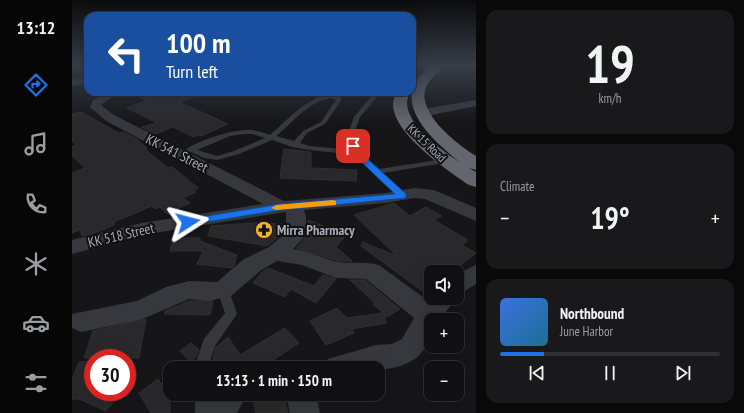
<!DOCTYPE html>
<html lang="en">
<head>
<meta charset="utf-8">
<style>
  :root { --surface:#101012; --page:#19191b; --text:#f1f3f6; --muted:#9c9d9f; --line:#303032; --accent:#1a73e8 }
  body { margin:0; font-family:"PT Sans Narrow",sans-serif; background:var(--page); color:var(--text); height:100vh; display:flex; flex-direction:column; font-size:15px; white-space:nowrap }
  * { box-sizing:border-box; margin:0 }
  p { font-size:13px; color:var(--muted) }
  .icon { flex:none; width:22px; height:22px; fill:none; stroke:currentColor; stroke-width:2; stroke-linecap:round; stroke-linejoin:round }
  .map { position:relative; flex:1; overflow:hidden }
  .panel { display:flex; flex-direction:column; gap:10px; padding:10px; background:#09090a; width:268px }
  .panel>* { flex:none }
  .top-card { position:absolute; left:12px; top:12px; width:332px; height:84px; border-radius:12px; box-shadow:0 4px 16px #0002,0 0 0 1px var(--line); background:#1a4fa0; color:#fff; overflow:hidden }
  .tools { position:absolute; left:352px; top:265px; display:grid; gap:8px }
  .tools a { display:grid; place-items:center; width:40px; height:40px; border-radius:8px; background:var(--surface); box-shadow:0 4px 16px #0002,0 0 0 1px var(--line); font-size:20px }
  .speed { position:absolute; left:12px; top:349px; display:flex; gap:8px; font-size:20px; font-weight:700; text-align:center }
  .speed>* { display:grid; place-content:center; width:52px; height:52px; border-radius:50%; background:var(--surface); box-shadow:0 4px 16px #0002,0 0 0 1px var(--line); line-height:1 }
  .speed .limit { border:6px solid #d22; background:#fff; color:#111 }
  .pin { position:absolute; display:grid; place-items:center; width:34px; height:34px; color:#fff; margin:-17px; border-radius:8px; box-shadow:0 2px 6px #0006 }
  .me { position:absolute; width:44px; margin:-22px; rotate:81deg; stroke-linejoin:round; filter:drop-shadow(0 0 3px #0008) }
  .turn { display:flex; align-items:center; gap:14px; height:84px; padding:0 16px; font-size:18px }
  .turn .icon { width:52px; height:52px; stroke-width:2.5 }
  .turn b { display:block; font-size:28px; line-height:34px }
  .big { font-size:30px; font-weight:800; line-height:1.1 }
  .panel .tile { flex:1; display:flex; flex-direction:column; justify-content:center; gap:6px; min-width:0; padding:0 14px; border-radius:12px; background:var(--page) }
  .panel .dial { align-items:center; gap:0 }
  .dial b { font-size:52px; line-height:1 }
  .song { display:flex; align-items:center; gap:12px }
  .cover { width:48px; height:48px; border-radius:6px; background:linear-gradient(135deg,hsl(220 70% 55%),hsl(200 70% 35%)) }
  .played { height:4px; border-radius:2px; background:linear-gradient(90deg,var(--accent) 20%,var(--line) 20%) }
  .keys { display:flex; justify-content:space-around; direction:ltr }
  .heat { display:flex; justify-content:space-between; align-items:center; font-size:22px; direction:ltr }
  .trip { position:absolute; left:91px; top:361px; width:222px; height:40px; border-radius:12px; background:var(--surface); box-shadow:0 4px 16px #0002,0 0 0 1px var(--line); font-weight:800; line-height:40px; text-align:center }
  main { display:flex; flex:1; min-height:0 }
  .dock { display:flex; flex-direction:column; width:72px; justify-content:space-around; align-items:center; background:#060607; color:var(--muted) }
  .dock .icon { width:28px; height:28px }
  .dock .current { color:var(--accent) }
  .dock b { font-size:18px; color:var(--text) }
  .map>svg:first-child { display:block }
  .building { fill:#29292c; stroke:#303034 }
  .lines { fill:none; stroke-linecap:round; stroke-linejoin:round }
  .lane { fill:#37383d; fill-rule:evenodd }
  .street { fill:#37383d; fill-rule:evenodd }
  .highway { fill:#63666e; fill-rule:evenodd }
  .route { fill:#1a73e8; stroke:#114b97 }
  .slow { fill:#f59e0b }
  .labels { text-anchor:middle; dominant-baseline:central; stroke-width:4; stroke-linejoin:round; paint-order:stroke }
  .far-street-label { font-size:12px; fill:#a8adb8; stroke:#111113 }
  .street-label { font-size:14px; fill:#a8adb8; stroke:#111113 }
  .poi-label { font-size:14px; font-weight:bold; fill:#a8adb8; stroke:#111113; text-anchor:start }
</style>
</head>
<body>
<main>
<nav class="dock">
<b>13:12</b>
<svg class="icon current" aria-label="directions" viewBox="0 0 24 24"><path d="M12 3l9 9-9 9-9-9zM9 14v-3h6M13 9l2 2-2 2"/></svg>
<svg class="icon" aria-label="music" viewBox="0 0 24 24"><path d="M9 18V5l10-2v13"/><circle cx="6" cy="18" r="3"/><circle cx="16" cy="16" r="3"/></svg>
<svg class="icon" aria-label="phone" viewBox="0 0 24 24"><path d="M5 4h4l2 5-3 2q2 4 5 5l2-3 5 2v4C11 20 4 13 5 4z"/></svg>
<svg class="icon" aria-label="climate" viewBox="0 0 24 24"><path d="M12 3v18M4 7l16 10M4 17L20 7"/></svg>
<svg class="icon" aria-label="car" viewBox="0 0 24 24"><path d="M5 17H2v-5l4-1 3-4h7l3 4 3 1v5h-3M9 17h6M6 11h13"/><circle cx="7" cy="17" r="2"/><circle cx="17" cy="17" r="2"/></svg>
<svg class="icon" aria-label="filters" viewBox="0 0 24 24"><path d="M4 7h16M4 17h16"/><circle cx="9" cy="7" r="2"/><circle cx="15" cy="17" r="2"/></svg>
</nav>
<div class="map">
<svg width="404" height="413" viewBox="0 0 404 413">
  <rect width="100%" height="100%" fill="#161618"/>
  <g class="building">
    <polygon points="61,92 132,92 132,94 107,102 156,124 129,136 126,135 121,137 101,127 83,134 69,127 85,123 55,108 74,101"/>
    <polygon points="9,112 47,133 51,132 67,140 65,140 75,148 73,149 96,168 100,167 126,188 122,190 124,192 111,198 118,203 95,214 88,207 83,209 80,206 42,222 42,225 20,234 10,236 8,230 0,233 0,173 13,168 0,156 0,147 4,145 0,141 0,114"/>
    <polygon points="212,149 239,152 239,168 285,170 284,181 208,178"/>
    <polygon points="322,203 338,216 354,207 370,216 362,220 396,240 390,245 404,253 380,272 359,272 359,294 357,296 289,246 291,242 325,256 282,215"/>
    <polygon points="236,220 274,235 264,247 280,261 266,261 224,248 235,236"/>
    <polygon points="181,223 212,224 212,232 195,246 136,236 139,226"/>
    <polygon points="102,238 128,238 128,241 165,255 162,266 160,268 125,264 131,251 98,251"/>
    <polygon points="196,268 242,286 251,275 264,279 244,303 219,289 213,297 181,283 190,272"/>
    <polygon points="278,280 293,280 328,309 315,317 312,315 314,323 280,329 282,333 254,345 238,321 265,308 275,318 311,313 301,304 303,303"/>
    <polygon points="117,301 141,301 138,315 92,314 93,311"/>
    <polygon points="74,319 67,358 12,358 21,331"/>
    <polygon points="213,328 227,343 189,368 139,368 144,347 156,337 168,355"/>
    <polygon points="119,343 127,350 124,357 118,362 108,351"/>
    <polygon points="21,361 21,392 49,392 34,411 7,399 0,399 0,379 7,362"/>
    <polygon points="98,377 98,413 79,413 67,393 86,379 89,384"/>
    <polygon points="190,394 211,394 216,413 184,413 180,396"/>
  </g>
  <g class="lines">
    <g class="lane">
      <path d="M303,92H309L288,117L280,138L288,152L307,169L372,159L376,161L372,163L311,173L334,194L335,196L334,198H328L283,155L238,150L220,147L200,140L167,154L145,160L132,158L119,152L113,153L112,151C123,141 165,128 180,130C186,131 192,133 198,135C214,122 248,82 270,99L253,124L235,133L228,143L238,146L280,150L274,138L282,117ZM259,98L264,100L249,122L231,131L222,141L204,136C221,123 236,101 259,98ZM172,134H180L193,138L162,151L145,156L125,150L158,136Z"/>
      <polygon points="151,285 155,287 157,290 165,314 143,346 136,368 122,368 132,339 153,313 145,290 147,287"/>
      <polygon points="123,394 137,394 139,413 123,413"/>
    </g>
    <g class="street">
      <polygon points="16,77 16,83 0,86 0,80"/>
      <path d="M25,92L40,94L42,96L30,104V106L42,115L212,201L314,193L342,188L362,190L404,208V221L353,199L342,198L314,203L232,210L234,217V235L221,249C238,251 251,259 266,262C280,264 293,261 307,265L355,300L359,296V298H384L368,320H359C359,356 339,367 306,370V368H252L256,359L304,345L320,344L330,339L342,318L294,279L264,278L230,265L205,261L188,271L159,296L136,301L117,299L68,320L9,332L0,328V314L65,301L94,287L117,281L145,282L172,259L197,247L214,233V212L70,235L0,254V240L70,223L191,204L34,121L18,107L21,100L28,96Z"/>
      <polygon points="404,100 404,106 350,117 344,113 350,109"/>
      <polygon points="404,265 404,284 393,291 385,294 385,274"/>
      <polygon points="141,394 175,394 165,413 131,413 135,402"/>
      <polygon points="214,394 244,394 248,413 218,413"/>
    </g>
    <path class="highway" d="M360,65H372C366,73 358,78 354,87C344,113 385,144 404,156V170L397,168L404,172V187L397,185C375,170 321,134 321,104C321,100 323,96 323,92H337C336,96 335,101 335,104C337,128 371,151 389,163C370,148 332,117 341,89C343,79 353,71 360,65Z"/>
  </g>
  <linearGradient id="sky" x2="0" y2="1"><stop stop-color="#0c0c0d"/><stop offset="0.53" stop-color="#363c48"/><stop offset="1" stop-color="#363c48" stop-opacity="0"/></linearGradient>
  <rect width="404" height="123" fill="url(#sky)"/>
  <polygon class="route" points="278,144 283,144 288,152 334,194 334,198 209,210 116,225 111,222 116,219 209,204 323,194 282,155 277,146"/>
  <polygon class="slow" points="261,200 264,201 264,205 204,210 199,208 204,205"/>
  <defs>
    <symbol id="pharmacy-disc" viewBox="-11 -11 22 22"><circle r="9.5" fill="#f2b134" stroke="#111113"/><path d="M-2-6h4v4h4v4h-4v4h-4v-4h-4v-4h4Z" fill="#111"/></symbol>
  </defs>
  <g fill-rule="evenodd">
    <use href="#pharmacy-disc" x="182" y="220" width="20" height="20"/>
  </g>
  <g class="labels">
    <g class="far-street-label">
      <text transform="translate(355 143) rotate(44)">KK 15 Road</text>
    </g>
    <g class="street-label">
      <text transform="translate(105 153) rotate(27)">KK 541 Street</text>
      <text transform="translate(49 235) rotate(-13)">KK 518 Street</text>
    </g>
    <g class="poi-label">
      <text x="205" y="230">Mirra Pharmacy</text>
    </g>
  </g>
</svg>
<div class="tools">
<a><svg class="icon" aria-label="sound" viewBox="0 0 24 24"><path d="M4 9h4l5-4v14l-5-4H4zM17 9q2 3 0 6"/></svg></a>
<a>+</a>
<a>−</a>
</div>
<div class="speed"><div class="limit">30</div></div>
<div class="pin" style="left:281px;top:146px;background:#d93025"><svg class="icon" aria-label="arrive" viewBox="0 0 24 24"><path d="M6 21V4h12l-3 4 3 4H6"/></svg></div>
<svg class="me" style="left:116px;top:222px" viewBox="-20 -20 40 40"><path d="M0-17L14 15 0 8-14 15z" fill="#1a73e8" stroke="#fff" stroke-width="4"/></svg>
<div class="trip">13:13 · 1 min · 150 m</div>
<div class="top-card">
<div class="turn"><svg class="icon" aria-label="left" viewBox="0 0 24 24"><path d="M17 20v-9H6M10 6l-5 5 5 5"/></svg><div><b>100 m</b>Turn left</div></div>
</div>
</div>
<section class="panel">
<div class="tile dial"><b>19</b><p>km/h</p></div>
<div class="tile"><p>Climate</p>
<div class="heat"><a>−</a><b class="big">19°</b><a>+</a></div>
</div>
<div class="tile">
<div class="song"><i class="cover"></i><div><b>Northbound</b><p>June Harbor</p></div></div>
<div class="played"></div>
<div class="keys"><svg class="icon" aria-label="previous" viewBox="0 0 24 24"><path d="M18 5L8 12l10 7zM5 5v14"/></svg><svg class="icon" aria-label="pause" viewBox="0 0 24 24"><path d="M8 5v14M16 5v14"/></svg><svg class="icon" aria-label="next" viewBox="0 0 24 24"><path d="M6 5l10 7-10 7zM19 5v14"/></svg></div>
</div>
</section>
</main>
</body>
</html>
